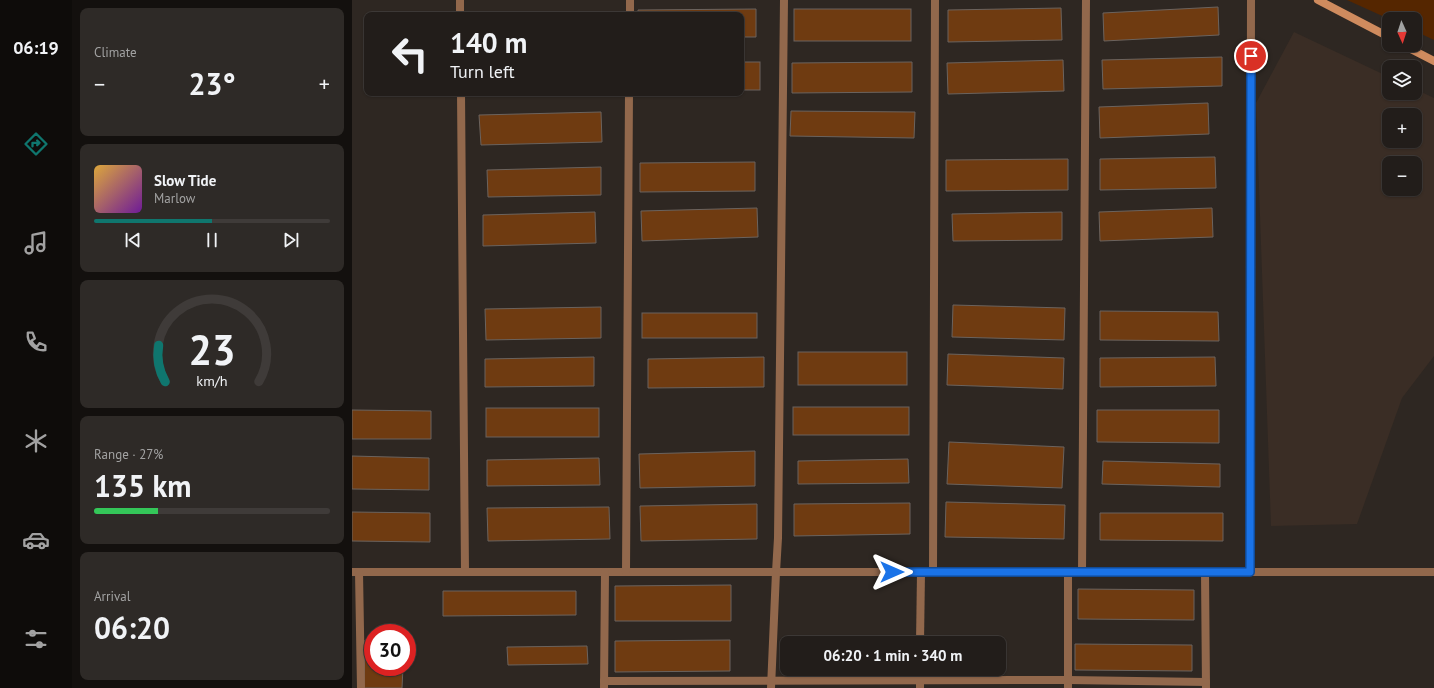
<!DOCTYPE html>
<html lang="en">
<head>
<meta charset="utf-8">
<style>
  :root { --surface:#221d1a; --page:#2e2a27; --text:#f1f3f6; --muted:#a2a2a2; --line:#3f3b39; --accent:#0f766e }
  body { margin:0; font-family:"PT Sans",sans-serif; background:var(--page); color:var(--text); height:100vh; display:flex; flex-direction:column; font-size:15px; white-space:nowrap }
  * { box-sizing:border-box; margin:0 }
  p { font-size:13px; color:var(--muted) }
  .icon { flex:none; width:22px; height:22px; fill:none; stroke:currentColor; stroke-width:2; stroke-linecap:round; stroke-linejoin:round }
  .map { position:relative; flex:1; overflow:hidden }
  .side { display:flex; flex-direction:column; gap:8px; padding:8px; background:#13100e; width:280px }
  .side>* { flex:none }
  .top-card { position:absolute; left:12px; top:12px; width:380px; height:84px; border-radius:8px; box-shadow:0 1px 3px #0004,0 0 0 1px var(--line); background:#221d1a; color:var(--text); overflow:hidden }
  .needle { width:26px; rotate:177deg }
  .buttons { position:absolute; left:1030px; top:12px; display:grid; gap:8px }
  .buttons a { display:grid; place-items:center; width:40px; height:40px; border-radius:8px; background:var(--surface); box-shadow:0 1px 3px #0004,0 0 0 1px var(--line); font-size:20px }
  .speed { position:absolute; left:12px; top:624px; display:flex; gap:8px; font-size:20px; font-weight:700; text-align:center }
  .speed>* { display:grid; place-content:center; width:52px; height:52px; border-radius:50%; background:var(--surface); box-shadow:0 1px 3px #0004,0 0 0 1px var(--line); line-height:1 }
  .speed .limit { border:6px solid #d22; background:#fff; color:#111 }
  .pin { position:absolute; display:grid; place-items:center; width:34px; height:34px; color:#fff; margin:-17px; border:2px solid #fff; border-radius:50%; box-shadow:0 1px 4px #0007 }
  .me { position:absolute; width:44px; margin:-22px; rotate:90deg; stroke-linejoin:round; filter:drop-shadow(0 0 3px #0008) }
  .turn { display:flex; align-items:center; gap:14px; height:84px; padding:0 20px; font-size:18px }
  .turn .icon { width:52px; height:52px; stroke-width:2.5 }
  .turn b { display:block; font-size:28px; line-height:34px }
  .big { font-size:30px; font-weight:700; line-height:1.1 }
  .side .widget { flex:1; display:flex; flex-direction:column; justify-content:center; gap:6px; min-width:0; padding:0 14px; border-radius:8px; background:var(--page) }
  .side .dial { align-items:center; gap:0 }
  .dial svg { height:104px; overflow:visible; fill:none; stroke:var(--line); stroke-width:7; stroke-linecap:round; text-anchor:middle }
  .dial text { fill:var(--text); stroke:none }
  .song { display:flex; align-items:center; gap:12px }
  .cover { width:48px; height:48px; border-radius:6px; background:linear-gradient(135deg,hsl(40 70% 55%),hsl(280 70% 35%)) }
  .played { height:4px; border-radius:2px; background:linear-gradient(90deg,var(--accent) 50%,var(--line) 50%) }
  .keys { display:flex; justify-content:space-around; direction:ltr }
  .heat { display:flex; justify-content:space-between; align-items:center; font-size:22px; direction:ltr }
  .charge { height:6px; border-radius:3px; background:linear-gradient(90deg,#34c759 27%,var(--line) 0) }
  .trip { position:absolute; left:428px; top:636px; width:226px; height:40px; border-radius:8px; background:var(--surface); box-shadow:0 1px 3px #0004,0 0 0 1px var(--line); font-weight:700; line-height:40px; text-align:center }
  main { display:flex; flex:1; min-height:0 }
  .tabs { display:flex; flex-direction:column; width:72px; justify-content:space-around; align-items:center; background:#0e0c0a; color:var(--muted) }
  .tabs .icon { width:28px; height:28px }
  .tabs .on { color:var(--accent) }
  .tabs b { font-size:18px; color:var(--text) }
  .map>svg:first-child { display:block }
  .built { fill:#3a2d25; fill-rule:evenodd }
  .green { fill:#552600 }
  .building { fill:#6f3b11; stroke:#6b635e }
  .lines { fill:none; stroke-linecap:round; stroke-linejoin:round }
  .minor { stroke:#92684c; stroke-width:8 }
  .tertiary { stroke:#92684c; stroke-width:8 }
  .secondary { stroke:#cf8b5e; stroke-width:8 }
  .route-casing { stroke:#114b97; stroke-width:10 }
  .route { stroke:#1a73e8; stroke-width:7 }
</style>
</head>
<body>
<main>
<nav class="tabs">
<b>06:19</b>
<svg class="icon on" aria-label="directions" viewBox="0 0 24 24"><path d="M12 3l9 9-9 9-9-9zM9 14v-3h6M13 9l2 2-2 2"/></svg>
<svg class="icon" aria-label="music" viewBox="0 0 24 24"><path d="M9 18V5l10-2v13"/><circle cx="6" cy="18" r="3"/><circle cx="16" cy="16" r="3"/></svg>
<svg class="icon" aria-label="phone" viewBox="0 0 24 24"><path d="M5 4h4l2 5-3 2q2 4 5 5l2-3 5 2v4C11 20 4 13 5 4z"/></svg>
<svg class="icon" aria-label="climate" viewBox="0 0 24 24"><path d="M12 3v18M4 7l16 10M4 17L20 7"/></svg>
<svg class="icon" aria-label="car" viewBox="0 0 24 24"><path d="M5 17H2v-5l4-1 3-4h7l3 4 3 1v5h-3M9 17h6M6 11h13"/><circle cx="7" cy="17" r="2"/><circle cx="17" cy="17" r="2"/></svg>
<svg class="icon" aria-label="filters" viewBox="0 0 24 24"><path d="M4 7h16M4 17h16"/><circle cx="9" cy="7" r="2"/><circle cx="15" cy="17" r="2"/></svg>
</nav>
<section class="side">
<div class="widget"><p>Climate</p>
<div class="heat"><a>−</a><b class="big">23°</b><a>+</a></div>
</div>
<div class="widget">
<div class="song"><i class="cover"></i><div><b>Slow Tide</b><p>Marlow</p></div></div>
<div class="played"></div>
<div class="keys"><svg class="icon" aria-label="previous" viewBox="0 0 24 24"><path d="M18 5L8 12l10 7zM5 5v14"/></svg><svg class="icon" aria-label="pause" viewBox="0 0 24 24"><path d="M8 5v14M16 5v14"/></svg><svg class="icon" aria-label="next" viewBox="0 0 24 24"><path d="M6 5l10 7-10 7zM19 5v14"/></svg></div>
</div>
<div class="widget dial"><svg viewBox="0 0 100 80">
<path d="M14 69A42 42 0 1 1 86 69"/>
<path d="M14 69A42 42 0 0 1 9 41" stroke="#0f766e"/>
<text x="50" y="56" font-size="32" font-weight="700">23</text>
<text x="50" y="72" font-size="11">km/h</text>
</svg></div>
<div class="widget"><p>Range · 27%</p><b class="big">135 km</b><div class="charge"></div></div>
<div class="widget"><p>Arrival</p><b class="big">06:20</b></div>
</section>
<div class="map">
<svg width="1082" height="688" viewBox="0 0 1082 688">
  <rect width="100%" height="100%" fill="#2e2722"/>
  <path class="built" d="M942,32L1037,77V93H1063V89L1082,98V356L1050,398L1005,524L919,526L904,103ZM1037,115H1063V141H1037ZM1037,163H1063V189H1037Z"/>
  <polygon class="green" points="995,0 1082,0 1082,40 1063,31 1063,19 1037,19"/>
  <g class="building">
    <polygon points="866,7 867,35 752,41 751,13"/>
    <polygon points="709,8 710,40 596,42 596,10"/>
    <polygon points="404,9 404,37 389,37 389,15 286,15 286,10"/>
    <rect x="442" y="9" width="117" height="32"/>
    <polygon points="136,13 253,14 253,15 136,15"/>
    <polygon points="870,57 870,86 751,89 750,60"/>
    <polygon points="711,60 712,91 596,94 595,63"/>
    <rect x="389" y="62" width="19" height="28"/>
    <polygon points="560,62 560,92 440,93 440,63"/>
    <polygon points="134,93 204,93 134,94"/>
    <polygon points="856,103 857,134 748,138 747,107"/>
    <polygon points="439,111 563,112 562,138 438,136"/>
    <polygon points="249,112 250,142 129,145 127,115"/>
    <polygon points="863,157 864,188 748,190 748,159"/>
    <polygon points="716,159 716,190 594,191 594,160"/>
    <polygon points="403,162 403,191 288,192 288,163"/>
    <polygon points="249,167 249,195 136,197 135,170"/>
    <polygon points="405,208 406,237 290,241 289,211"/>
    <polygon points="860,208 861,237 748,241 747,212"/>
    <polygon points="243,212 244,243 131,246 131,215"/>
    <polygon points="710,212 710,240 601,241 600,214"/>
    <polygon points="601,305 713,308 712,340 600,337"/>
    <polygon points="249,307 249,338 134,340 133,309"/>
    <polygon points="748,311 866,312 867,341 748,340"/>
    <rect x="290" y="313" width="115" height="25"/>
    <rect x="446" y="352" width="109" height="33"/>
    <polygon points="596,354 712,358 711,389 595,385"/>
    <polygon points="242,357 242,386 133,387 133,359"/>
    <polygon points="412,357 412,387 296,388 296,359"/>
    <polygon points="863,357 864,386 748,387 748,358"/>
    <rect x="441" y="407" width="116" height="28"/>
    <rect x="134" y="408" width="113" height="29"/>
    <polygon points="0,410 79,411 79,439 0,439"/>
    <polygon points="745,410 867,410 867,443 745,442"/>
    <polygon points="597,442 712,447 710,488 595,484"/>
    <polygon points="403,451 403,486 288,488 287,454"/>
    <polygon points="0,456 77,458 77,490 0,489"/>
    <polygon points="247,458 248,485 135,486 135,460"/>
    <polygon points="556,459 557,483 446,484 446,461"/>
    <polygon points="751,461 868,464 868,487 750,484"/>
    <polygon points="594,502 713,505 712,539 593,537"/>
    <polygon points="558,503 558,534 442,536 442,504"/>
    <polygon points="405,504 405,539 289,541 288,506"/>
    <polygon points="257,507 258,539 136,541 135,508"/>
    <polygon points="0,512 78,513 78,542 0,541"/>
    <polygon points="748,513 871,513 871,541 748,540"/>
    <polygon points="379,585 379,621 263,621 263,586"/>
    <polygon points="726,589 842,590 842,620 726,619"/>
    <polygon points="91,591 224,591 224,615 91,616"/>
    <polygon points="13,640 21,640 21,667 51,667 50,688 12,688"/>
    <polygon points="378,640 378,671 263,672 263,641"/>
    <polygon points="723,644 840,645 840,671 723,670"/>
    <polygon points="235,646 236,664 156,665 155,647"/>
    <polygon points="436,669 557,669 557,676 436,675"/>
  </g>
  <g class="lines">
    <g class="minor">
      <polyline points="108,0 108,15"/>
      <polyline points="278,15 278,0"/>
      <polyline points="109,93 113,572"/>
      <polyline points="0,572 1082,572"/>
      <polyline points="7,572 9,688"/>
      <polyline points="274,572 277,93"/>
      <polyline points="424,572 426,538 432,0"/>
      <polyline points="581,572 583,0"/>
      <polyline points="716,572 716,688"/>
      <polyline points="730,572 734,0"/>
      <polyline points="853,572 854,688"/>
      <polyline points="898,572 899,0"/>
      <polyline points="568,643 569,572"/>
      <polyline points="252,681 716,680 854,682"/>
      <polyline points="252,688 253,572"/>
      <polyline points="568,688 568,669"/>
    </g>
    <polyline class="tertiary" points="419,688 424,572"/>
    <g class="secondary">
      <polyline points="966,0 1037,37"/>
      <polyline points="1051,45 1082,61"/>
    </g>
  </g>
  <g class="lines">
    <defs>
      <polyline id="route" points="540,572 898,572 899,56"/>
    </defs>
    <use href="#route" class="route-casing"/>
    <use href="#route" class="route"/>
  </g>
</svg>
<div class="buttons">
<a><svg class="needle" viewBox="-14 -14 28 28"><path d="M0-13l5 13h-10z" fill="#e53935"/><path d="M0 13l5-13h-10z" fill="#a2a2a2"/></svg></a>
<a><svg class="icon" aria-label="layers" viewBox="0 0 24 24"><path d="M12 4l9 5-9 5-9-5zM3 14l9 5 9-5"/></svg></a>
<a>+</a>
<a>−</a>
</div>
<div class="speed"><div class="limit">30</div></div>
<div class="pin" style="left:899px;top:56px;background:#d93025"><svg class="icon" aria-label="arrive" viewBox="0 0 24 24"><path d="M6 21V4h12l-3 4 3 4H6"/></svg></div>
<svg class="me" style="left:540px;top:572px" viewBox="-20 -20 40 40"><path d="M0-17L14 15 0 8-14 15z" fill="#1a73e8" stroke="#fff" stroke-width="4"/></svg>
<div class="trip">06:20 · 1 min · 340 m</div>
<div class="top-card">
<div class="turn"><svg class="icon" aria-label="left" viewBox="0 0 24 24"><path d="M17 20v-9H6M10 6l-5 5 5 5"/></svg><div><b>140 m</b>Turn left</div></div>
</div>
</div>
</main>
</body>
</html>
